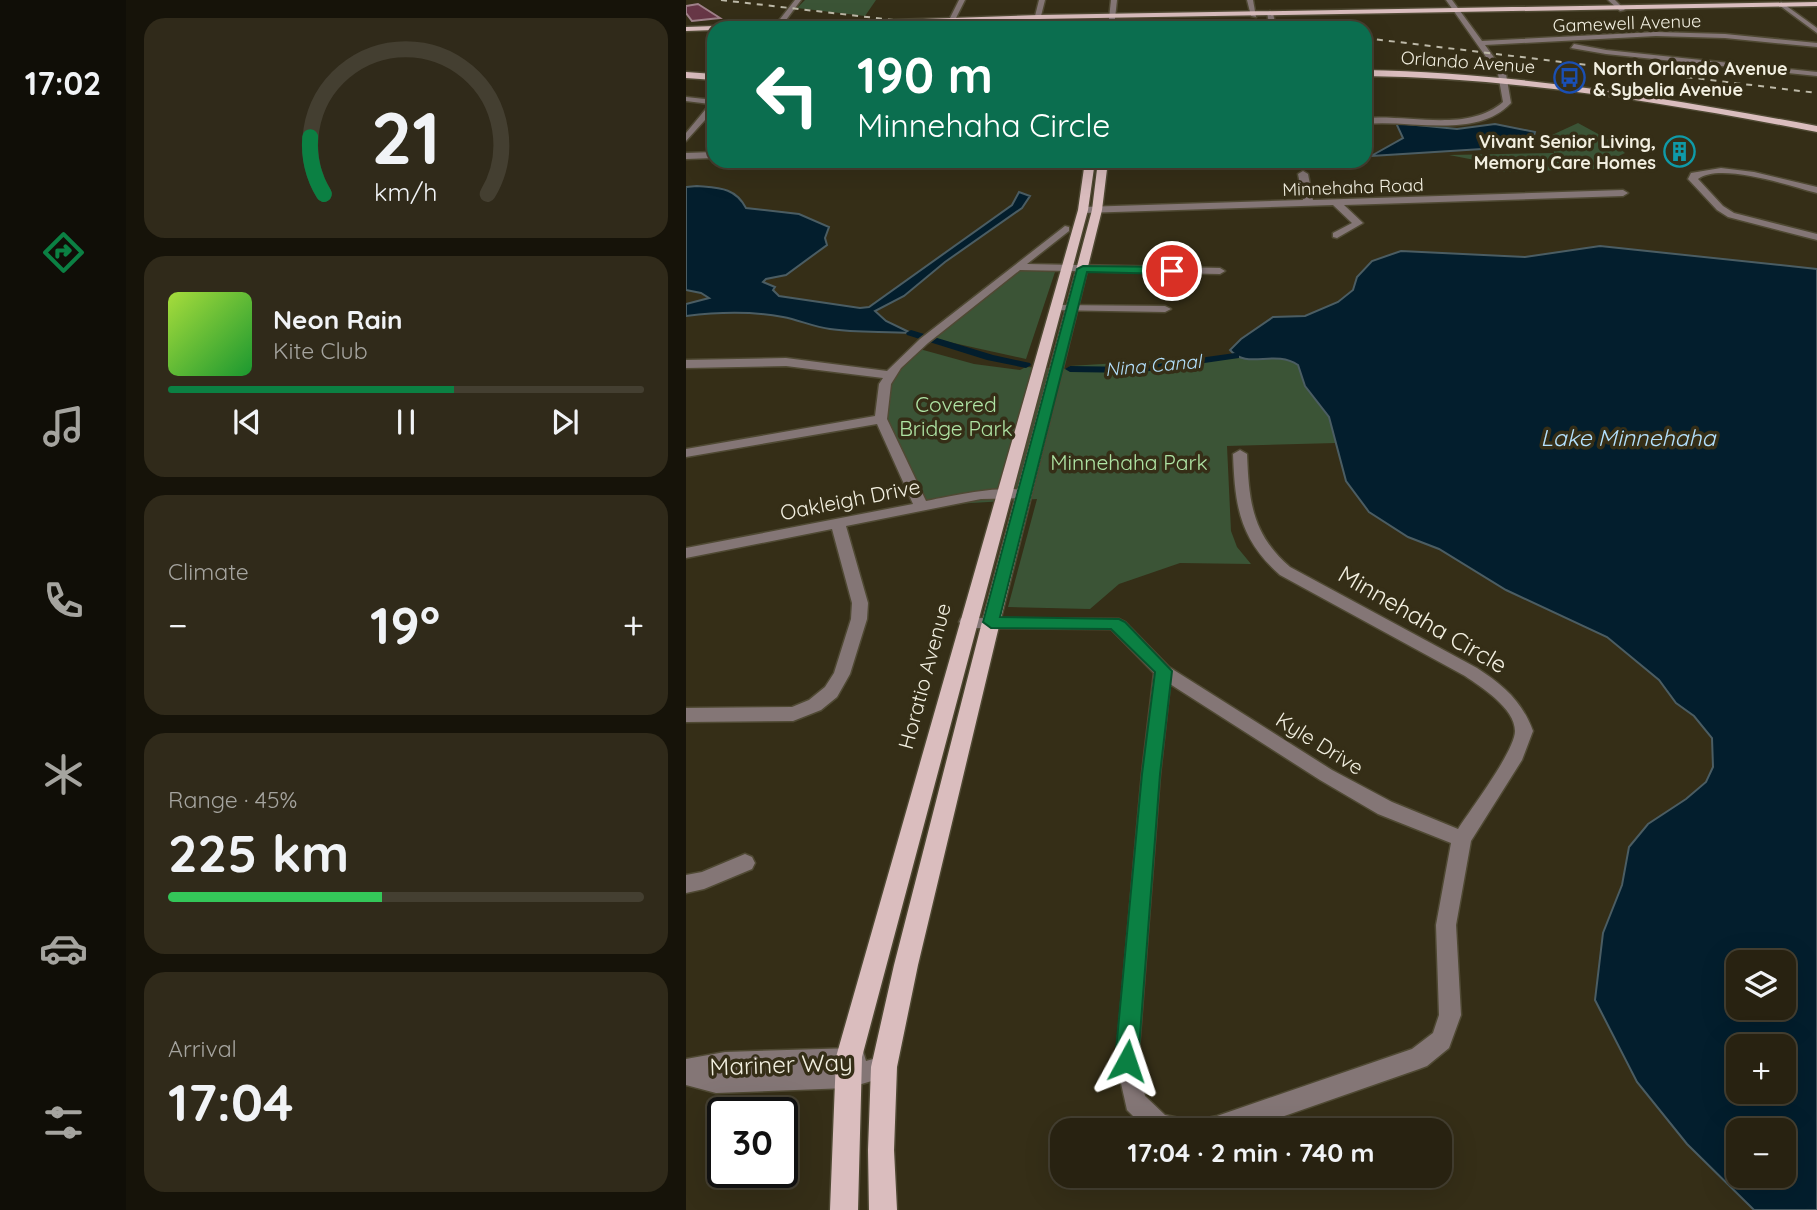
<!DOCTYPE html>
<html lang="en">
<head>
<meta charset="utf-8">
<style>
  :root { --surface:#282211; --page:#302a1a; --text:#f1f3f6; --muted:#a5a49f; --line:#443f31; --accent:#0b8043 }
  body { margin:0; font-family:Quicksand,sans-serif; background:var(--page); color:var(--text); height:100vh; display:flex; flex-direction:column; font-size:26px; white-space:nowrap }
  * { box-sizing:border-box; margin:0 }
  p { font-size:23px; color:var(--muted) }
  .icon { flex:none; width:38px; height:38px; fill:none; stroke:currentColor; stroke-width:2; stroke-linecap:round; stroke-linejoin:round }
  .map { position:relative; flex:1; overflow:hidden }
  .side { display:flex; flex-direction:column; gap:18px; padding:18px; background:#161309; width:560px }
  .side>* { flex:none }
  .top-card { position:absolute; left:21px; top:21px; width:665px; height:147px; border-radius:21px; box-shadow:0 7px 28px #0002,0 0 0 2px var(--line); background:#0b6e4f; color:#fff; overflow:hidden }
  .controls { position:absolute; left:1040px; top:950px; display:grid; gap:14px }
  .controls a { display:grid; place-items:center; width:70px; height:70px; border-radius:14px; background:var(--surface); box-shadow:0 7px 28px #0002,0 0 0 2px var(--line); font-size:35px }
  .speed { position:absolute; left:21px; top:1097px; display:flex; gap:14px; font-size:35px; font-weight:700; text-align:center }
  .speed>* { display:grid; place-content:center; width:91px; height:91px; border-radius:50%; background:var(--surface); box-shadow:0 7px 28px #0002,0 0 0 2px var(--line); line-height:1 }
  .speed .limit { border:4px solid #111; border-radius:10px; background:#fff; color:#111 }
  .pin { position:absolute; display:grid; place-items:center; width:60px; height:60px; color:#fff; margin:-30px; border:4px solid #fff; border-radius:50%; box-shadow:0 2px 7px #0007 }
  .me { position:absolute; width:77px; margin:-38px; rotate:5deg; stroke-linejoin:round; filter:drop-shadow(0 0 5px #0008) }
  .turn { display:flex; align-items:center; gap:24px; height:147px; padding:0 35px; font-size:32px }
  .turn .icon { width:91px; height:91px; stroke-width:2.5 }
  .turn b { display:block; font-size:49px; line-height:60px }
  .big { font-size:52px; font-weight:700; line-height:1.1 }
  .side .card { flex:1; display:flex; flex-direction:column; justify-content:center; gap:10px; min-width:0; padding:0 24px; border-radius:21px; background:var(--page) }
  .side .dial { align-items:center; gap:0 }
  .dial svg { height:182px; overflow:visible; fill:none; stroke:var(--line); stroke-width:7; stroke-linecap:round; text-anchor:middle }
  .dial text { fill:var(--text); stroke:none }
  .song { display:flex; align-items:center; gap:21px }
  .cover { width:84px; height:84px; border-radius:10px; background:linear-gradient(135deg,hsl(80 70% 55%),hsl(130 70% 35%)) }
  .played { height:7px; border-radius:4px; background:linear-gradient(90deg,var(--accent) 60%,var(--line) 60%) }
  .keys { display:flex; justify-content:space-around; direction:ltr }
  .heat { display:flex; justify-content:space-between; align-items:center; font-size:38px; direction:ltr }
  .charge { height:10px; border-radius:5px; background:linear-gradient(90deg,#34c759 45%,var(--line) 0) }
  .trip { position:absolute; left:364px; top:1118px; width:402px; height:70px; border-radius:21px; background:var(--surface); box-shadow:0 7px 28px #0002,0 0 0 2px var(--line); font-weight:700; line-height:70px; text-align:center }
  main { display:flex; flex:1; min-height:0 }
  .tabs { display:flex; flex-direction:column; width:126px; justify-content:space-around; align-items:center; background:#100e07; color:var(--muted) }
  .tabs .icon { width:49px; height:49px }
  .tabs .on { color:var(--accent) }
  .tabs b { font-size:32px; color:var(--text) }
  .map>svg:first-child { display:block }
  .green { fill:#3b5436 }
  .water { fill:#031e2d; stroke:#4b5d63; stroke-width:2; fill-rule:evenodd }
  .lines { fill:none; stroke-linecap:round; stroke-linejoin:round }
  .canal { fill:#031e2d; fill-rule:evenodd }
  .building { fill:#673646; stroke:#9f8189; stroke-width:2 }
  .minor-casing { stroke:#4f4933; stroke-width:3 }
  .major-casing { stroke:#4f4933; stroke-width:3 }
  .minor { fill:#847676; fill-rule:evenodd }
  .major { fill:#dabdbe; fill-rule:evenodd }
  .rail { stroke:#bdb9a8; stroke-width:2; stroke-dasharray:6 6; stroke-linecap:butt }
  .route { fill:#0b8043; stroke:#07532c; stroke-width:2 }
  .labels { text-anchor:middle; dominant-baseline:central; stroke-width:7; stroke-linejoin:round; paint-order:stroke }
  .far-street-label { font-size:18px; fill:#f2efe0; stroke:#352e17 }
  .far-poi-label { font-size:18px; font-weight:bold; fill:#f2efe0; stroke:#352e17; text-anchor:start }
  .far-water-label { font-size:19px; font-style:italic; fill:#b3e0fd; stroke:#352e17 }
  .park-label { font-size:21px; fill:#afe4a4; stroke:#352e17 }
  .street-label { font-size:21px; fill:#f2efe0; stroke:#352e17 }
  .water-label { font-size:23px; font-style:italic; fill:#b3e0fd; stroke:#352e17 }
  .near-street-label { font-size:24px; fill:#f2efe0; stroke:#352e17 }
</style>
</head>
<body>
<main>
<nav class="tabs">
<b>17:02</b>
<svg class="icon on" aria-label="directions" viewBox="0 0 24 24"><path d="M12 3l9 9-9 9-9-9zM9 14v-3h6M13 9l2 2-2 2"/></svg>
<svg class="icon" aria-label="music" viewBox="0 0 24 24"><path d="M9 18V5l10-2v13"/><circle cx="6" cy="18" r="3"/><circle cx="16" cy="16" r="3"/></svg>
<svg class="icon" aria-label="phone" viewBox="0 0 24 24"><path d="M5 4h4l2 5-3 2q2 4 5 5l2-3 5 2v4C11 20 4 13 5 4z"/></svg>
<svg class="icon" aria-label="climate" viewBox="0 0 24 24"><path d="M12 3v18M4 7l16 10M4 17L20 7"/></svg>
<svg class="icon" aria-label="car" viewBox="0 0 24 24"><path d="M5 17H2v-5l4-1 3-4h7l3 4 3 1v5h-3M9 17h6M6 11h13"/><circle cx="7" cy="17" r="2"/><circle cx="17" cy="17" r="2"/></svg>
<svg class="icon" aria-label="filters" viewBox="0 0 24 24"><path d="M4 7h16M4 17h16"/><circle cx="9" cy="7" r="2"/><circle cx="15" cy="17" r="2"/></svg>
</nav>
<section class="side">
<div class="card dial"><svg viewBox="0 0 100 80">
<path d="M14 69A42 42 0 1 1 86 69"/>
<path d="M14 69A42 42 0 0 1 8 44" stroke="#0b8043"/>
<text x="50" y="56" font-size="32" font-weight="700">21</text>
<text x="50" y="72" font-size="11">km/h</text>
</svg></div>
<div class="card">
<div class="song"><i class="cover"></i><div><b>Neon Rain</b><p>Kite Club</p></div></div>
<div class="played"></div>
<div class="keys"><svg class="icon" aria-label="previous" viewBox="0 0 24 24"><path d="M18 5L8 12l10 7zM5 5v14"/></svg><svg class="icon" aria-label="pause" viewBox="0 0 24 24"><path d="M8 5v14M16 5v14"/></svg><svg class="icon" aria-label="next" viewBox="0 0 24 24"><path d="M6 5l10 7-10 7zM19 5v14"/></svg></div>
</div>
<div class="card"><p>Climate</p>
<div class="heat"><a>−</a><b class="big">19°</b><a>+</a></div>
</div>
<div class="card"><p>Range · 45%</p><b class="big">225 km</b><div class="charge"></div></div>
<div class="card"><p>Arrival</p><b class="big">17:04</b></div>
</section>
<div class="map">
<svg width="1131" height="1210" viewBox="0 0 1131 1210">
  <rect width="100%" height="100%" fill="#352e17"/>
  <g class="green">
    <polygon points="119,0 190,0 179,16 111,8"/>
    <polygon points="892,123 925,141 939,153 912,166 911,169 810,172 799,162 763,155 868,153 866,135"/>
    <polygon points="334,269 370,269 340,359 245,338"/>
    <path d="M230,348L288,364L334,370L340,367L384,369L383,366L549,356C571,365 597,348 615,368L619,386L643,417L650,443L541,446L545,531L551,547L565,564L494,563L433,584L404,609L322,607L351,499L235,506L194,410L199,384Z"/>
  </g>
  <g class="water">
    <polygon points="710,123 771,129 809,124 849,132 845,146 685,156 717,138"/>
    <path d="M11,186C32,188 49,187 60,208L113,214L143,227L139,238L141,245L100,275L80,279L77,282L89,287L87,290L93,296L174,308L183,307L326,205L333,192L344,196L336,208L259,262L218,296L189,311L200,321L225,333C198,331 171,333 144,329C128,327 113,320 97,317C65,311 32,312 0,316V304L23,298L15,293L0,290V187Z"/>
    <path d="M914,246L1131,269V1210H1068L1001,1144L951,1082L909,1000L917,933L936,885L943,847L962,824L1000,799L1020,782L1027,767L1026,738L1008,716L990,703L973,680L921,637L820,590L753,549L722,537L683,512L660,481L643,417L619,386L612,365C588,349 561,370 544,350L555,339L587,317L619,316L652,302L667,290L671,277L686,261L715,251L839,257ZM1052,962H1097V1008H1052ZM1052,1046H1097V1092H1052ZM1052,1130H1097V1176H1052Z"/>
  </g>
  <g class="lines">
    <g class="canal">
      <polygon points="225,330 307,355 344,363 345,365 340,368 301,360 221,335 220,333"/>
      <polygon points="549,353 553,354 553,358 449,373 384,372 379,369 384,366 449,367"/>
    </g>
  </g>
  <polygon class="building" points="12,4 34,18 6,21 0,13 0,6"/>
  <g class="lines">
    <defs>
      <g id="minor">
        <polygon points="109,0 115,0 94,28 87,28"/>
        <polygon points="273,0 279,0 265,28 259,28"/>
        <polygon points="353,0 359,0 354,20 351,22 348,20"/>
        <polygon points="425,0 431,0 428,28 422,28"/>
        <polygon points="561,0 567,0 570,17 565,16"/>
        <path d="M760,0H766L796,41L970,32L1039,34L1131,43V47L1039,38L970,36L799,45L820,74L825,103C790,140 725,119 679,124V118C723,114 781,133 817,102L812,74Z"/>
        <polygon points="922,0 929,0 939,10 934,11"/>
        <polygon points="1095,2 1131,28 1131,33 1093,5"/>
        <polygon points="584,11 587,13 590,28 584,28 581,13"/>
        <polygon points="888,44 920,50 1131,72 1131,76 920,54 885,48"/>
        <polygon points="0,97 28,100 28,110 0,141 0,133 24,104 0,101"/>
        <polygon points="28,152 28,158 0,159 0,153"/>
        <path d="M1035,168L1068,172L1131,187V193C1104,186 1034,162 1012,179L1037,206L1048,213L1131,234V240L1042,217L1031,210L1002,179L1005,173Z"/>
        <polygon points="617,171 622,174 627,200 937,190 942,193 937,196 658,205 677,223 651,238 647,237 647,233 666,223 647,205 397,213 392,210 397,207 617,200 612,174"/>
        <path d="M379,226L383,227V231L341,264L534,268L539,271L534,274L334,270L242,343L215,368L205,384L201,419L240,501C260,497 331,481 345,494L338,498L295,499L160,526L182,603L181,619L164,674L151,697L135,710L107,721L0,722V708L106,707L123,700L139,687L148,673L165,619L166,603L146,529L0,558V548L227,504L191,424L0,457V449L189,416L193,384L197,378L100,366L0,368V360L100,358L201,371L234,339Z"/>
        <polygon points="370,305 479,306 485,309 479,312 366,310 366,306"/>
        <path d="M554,450L561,454C563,502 566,534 604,567L791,668C817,685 836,701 847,731L836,760L785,841L770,925L775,1015L763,1048L741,1066L733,1069L558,1130H461L441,1110L430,1061L456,774L468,673L425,629L281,628L273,622L275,618L433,619L439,622L483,667L646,770L706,802L772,829C784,810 829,751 829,731C829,708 795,687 779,676L594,575C553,539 549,505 547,454ZM484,684L634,780L692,814L765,843L750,925L753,1015L747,1033L726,1049L531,1116L507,1121L479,1115L459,1096L452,1061L474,774Z"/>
        <polygon points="59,854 66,857 69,863 66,869 18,889 0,893 0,875 16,872"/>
        <polygon points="169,1048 177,1051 180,1061 198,1056 206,1059 209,1067 206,1075 162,1088 30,1093 0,1085 0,1059 39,1052"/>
      </g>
      <g id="major">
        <polygon points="1131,2 1131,6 352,19 28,28 28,30 0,31 0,27 352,15"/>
        <path d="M679,70C832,73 981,98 1131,126V132C981,103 832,78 679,76Z"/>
        <polygon points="0,72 28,74 28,80 0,78"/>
        <polygon points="399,161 409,161 402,210 176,1057 172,1210 144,1210 150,1057 392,210"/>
        <polygon points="412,161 422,161 416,210 314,622 232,965 211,1067 208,1150 211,1210 183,1210 182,1150 185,1067 208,965 296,622 406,210"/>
      </g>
    </defs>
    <use href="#minor" class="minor-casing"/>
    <use href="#major" class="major-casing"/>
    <use href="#minor" class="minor"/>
    <use href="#major" class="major"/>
    <g class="rail">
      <polyline points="35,0 224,22 478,21 590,28"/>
      <polyline points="679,38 1131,93"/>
    </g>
  </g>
  <polygon class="route" points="397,266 486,267 492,271 486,274 401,272 314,617 433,619 439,622 486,671 474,774 452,1061 449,1069 441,1073 433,1069 429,1061 456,774 469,672 425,629 305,628 297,622 391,269"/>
  <defs>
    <symbol id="bus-ring" viewBox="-11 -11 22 22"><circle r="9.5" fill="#352e17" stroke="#1a4fb4" stroke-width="1.5"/><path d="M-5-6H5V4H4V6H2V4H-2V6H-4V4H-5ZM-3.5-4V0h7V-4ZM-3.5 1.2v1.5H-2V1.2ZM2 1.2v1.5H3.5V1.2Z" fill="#1a4fb4"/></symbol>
    <symbol id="building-ring" viewBox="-11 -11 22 22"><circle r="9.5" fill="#352e17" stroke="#0f9aa8" stroke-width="1.5"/><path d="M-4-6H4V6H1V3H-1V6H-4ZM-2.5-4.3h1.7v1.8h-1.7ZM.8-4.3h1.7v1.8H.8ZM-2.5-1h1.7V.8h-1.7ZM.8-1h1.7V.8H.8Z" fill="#0f9aa8"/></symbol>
  </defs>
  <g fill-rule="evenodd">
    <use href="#bus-ring" x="866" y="60" width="35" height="35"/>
    <use href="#building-ring" x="976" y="134" width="35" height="35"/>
  </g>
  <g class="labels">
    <g class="far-street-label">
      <text transform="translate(941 23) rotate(-2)">Gamewell Avenue</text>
      <text transform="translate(782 62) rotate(4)">Orlando Avenue</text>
      <text transform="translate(667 187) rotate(-2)">Minnehaha Road</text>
    </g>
    <g class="far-poi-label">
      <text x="907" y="68">North Orlando Avenue<tspan x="907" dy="21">&amp; Sybelia Avenue</tspan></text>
      <text x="970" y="141" text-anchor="end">Vivant Senior Living,<tspan x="970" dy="21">Memory Care Homes</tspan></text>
    </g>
    <g class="far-water-label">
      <text transform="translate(467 365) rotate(-5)">Nina Canal</text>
    </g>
    <g class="park-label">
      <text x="270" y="404">Covered<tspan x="270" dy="24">Bridge Park</tspan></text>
      <text x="443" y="462">Minnehaha Park</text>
    </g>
    <g class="street-label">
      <text transform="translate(164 499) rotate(-11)">Oakleigh Drive</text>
      <text transform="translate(238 676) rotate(-75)">Horatio Avenue</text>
      <text transform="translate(634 743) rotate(32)">Kyle Drive</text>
    </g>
    <g class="water-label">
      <text x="942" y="437">Lake Minnehaha</text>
    </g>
    <g class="near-street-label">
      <text transform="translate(737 619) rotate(30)">Minnehaha Circle</text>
      <text transform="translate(95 1064) rotate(-2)">Mariner Way</text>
    </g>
  </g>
</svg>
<div class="controls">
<a><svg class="icon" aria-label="layers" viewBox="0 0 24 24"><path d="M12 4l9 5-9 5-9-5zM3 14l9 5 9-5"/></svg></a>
<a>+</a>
<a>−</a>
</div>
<div class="speed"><div class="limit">30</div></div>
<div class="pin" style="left:486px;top:271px;background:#d93025"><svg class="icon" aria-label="arrive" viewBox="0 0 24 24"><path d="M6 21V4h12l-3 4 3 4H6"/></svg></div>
<svg class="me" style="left:441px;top:1061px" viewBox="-20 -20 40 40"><path d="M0-17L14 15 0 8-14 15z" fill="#0b8043" stroke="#fff" stroke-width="4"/></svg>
<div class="trip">17:04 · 2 min · 740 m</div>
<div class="top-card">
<div class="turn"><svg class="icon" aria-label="left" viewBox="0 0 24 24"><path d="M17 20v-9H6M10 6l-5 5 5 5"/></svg><div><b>190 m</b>Minnehaha Circle</div></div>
</div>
</div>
</main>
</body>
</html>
